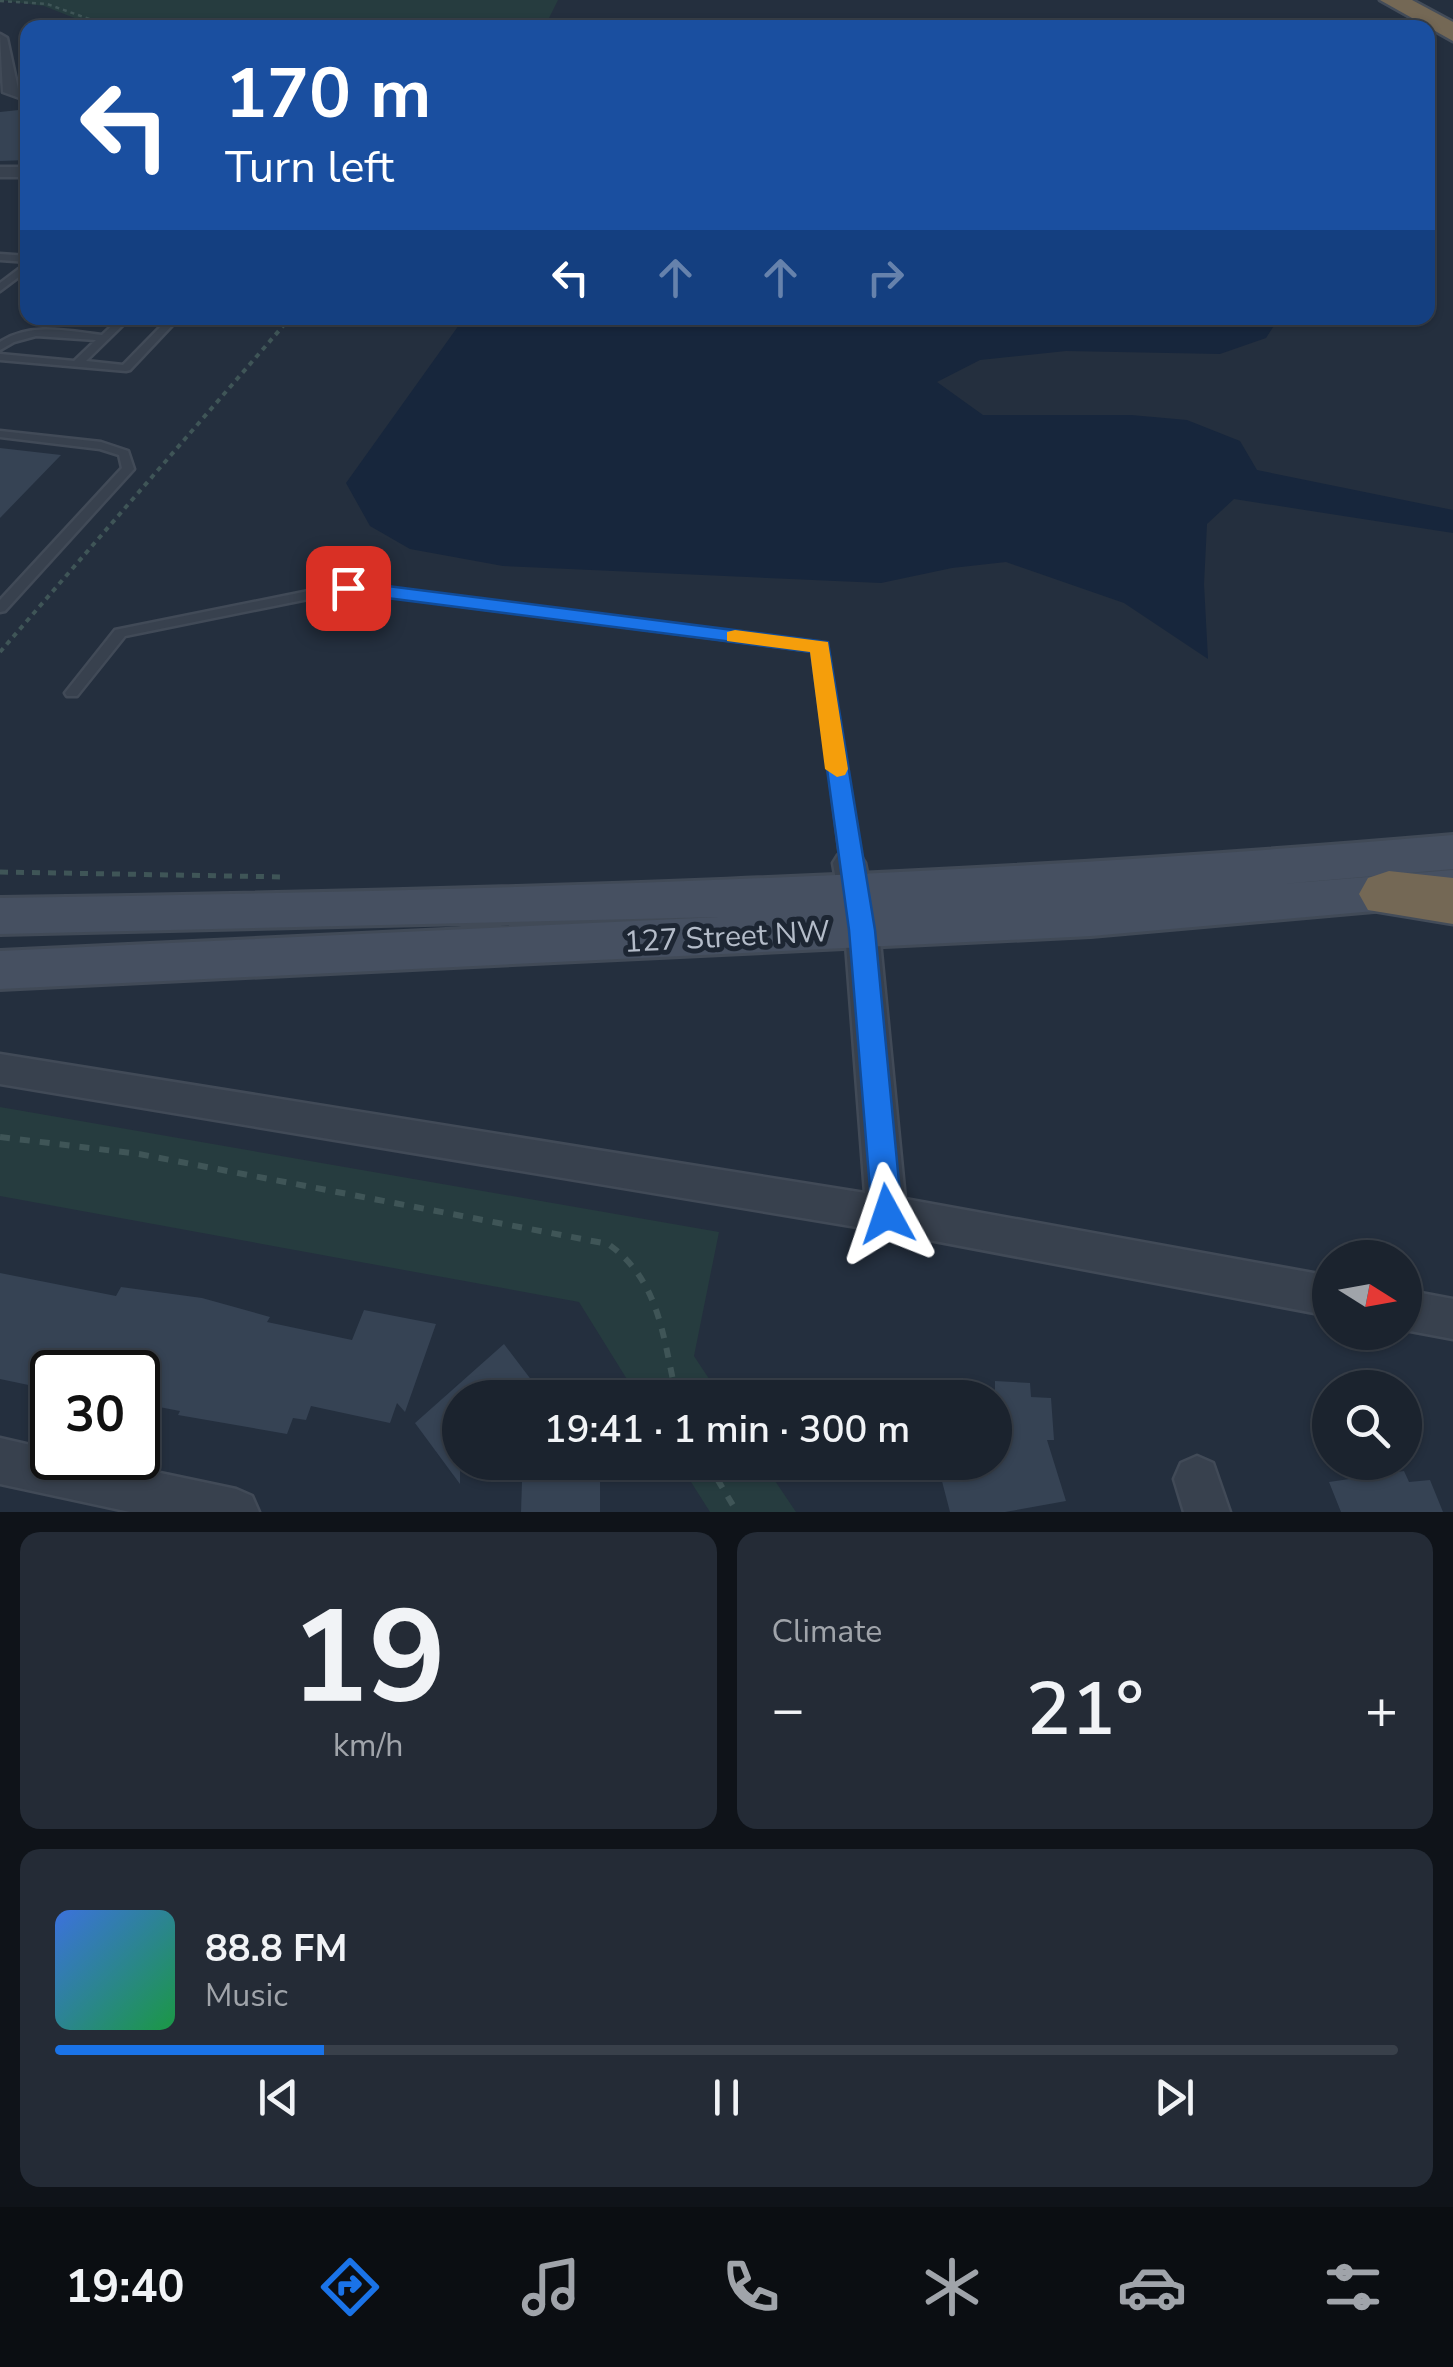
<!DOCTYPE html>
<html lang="en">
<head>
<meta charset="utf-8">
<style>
  :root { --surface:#1b232e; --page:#242b36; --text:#f1f3f6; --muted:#a0a4aa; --line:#39404a; --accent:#1a73e8 }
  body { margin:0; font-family:"Nunito Sans",sans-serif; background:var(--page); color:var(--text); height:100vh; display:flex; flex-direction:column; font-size:38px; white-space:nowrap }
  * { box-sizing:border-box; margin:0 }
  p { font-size:32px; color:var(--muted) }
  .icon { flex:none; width:55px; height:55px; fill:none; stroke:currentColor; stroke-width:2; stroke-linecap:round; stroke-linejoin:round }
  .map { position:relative; height:1512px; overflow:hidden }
  .side { display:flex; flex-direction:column; gap:20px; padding:20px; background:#0f1319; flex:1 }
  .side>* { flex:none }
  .guide { position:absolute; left:20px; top:20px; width:1415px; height:305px; border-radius:20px; box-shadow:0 2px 8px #0004,0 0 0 2px var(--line); background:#1a4fa0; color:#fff; overflow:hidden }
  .needle { width:65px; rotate:101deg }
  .controls { position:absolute; left:1312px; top:1240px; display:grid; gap:20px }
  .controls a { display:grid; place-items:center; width:110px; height:110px; border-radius:50%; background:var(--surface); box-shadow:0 2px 8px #0004,0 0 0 2px var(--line); font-size:50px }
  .speed { position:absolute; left:30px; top:1350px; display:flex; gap:20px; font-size:50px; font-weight:700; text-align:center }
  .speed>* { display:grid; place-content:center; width:130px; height:130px; border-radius:50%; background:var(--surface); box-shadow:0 2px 8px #0004,0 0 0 2px var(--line); line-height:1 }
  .speed .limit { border:5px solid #111; border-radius:15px; background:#fff; color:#111 }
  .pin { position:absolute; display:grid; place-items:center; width:85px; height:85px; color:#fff; margin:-42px; border-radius:20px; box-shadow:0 5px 15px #0006 }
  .me { position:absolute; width:110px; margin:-55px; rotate:355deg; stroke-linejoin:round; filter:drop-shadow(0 0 8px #0008) }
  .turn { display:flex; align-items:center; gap:35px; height:210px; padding:0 40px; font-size:45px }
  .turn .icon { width:130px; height:130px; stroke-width:2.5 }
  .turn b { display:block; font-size:70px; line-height:85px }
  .lanes { display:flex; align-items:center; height:95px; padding:0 40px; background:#0003; justify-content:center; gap:50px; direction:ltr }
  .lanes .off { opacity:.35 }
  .big { font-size:75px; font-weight:600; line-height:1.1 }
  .side .card { flex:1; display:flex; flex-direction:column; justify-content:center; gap:15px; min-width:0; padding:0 35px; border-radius:20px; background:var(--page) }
  .side .dial { align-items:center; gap:0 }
  .dial b { font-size:130px; line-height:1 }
  .song { display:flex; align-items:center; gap:30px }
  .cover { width:120px; height:120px; border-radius:15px; background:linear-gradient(135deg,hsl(220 70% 55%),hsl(140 70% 35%)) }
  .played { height:10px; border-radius:5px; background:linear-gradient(90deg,var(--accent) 20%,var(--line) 20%) }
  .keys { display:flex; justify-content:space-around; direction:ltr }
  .heat { display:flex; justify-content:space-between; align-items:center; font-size:55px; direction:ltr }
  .side .tiles { flex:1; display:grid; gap:20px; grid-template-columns:1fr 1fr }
  .card:last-child { grid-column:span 2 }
  .trip { position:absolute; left:442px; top:1380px; width:570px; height:100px; border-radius:50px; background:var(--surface); box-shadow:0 2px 8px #0004,0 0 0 2px var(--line); font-weight:600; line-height:100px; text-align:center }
  .tab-bar { display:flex; height:160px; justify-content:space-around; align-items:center; background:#0b0e12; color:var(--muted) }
  .tab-bar .icon { width:70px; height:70px }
  .tab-bar .active { color:var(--accent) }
  .tab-bar b { font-size:45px; color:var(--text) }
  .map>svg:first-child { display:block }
  .green { fill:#263c3f }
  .water { fill:#17263c }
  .building { fill:#364354 }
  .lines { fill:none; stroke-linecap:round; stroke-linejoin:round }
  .service-casing { stroke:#414a57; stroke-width:5 }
  .minor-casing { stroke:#414a57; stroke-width:5 }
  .secondary-casing { stroke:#414a57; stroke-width:6 }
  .motorway-casing { stroke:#434c59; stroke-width:5 }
  .path-far3 { stroke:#3f5557; stroke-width:2.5; stroke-dasharray:4 4; stroke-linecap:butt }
  .path-far2 { stroke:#3f5557; stroke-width:4; stroke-dasharray:5 5; stroke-linecap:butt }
  .path-far1 { stroke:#3f5557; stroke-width:5; stroke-dasharray:8 8; stroke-linecap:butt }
  .path { stroke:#3f5557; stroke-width:6; stroke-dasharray:10 10; stroke-linecap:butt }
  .service { fill:#38414e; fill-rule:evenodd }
  .minor { fill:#38414e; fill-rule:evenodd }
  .secondary { fill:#465061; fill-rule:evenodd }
  .motorway { fill:#746855; fill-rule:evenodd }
  .route { fill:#1a73e8; stroke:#114b97; stroke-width:2.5 }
  .slow { fill:#f59e0b }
  .labels { text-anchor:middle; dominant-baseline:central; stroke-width:10; stroke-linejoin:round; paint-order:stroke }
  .street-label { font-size:30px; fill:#b4bcc9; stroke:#1d2633 }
</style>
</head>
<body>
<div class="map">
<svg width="1453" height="1512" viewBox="0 0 1453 1512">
  <rect width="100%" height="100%" fill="#242f3e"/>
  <g class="green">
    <polygon points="0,0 558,0 544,28 85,27 82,21 44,6"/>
    <polygon points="0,1107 719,1232 694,1356 721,1397 638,1397 579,1302 0,1196"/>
    <polygon points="679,1463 763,1463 796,1512 710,1512"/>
  </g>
  <polygon class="water" points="464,318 1279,318 1266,338 1220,354 1066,351 980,360 937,382 983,415 1131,415 1187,420 1240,441 1257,470 1453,510 1453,533 1234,499 1207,524 1204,584 1208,659 1124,603 1006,562 952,568 881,583 503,566 410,549 370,526 346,483"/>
  <g class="building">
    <polygon points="28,109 28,160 0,161 0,112"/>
    <polygon points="0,448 61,455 0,518"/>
    <polygon points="0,1273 116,1296 121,1287 202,1298 270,1317 267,1322 352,1340 364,1310 436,1324 405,1412 397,1403 390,1423 311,1406 306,1420 293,1418 287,1434 178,1415 180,1411 138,1403 138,1372 47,1372 38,1387 0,1379"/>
    <polygon points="504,1344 545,1398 460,1398 460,1484 415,1423"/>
    <polygon points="995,1381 1030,1383 1031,1397 1051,1398 1054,1440 1047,1440 1066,1501 1005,1512 950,1512 937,1462 995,1462"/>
    <polygon points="1404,1471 1409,1482 1430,1480 1443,1512 1341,1512 1329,1482"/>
    <polygon points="600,1477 600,1512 521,1512 522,1482"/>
  </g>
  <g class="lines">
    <defs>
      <g id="service">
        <polygon points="0,254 28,256 28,262 0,260"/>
        <polygon points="28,262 28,270 0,291 0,283"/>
        <path d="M120,318H130L86,361L123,365L169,318H179L130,370L126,371L0,360V354L74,361L96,340L36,336L14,342L0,350V342C30,322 68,331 102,335Z"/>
        <polygon points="0,431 101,442 128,451 134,469 5,611 0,612 0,600 122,468 119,455 100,449 0,437"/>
        <polygon points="348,583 825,644 857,863 855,867 843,867 841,863 814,651 348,591 125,636 77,696 67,696 65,693 115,630"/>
      </g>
      <g id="minor">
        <polygon points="0,34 7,38 18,89 28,91 28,101 3,92"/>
        <rect x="0" y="167" width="28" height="10"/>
        <polygon points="849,851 860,855 865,863 879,931 905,1199 1330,1276 1330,1316 887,1232 0,1084 0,1054 865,1193 845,931 833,863 838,855"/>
        <polygon points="1405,1290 1453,1299 1453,1339 1405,1330"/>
        <polygon points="0,1438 52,1450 52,1458 89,1458 236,1489 252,1496 259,1512 130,1512 0,1484"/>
        <polygon points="1197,1456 1213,1463 1230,1512 1184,1512 1174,1479 1181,1463"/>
      </g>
      <path id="secondary" d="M1453,835V869L1282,884L1453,870V904L1091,936L0,989V951L719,917L0,934V898C485,891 969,877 1453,835Z"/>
      <g id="motorway">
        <polygon points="1380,0 1412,0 1453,22 1453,41"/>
        <polygon points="1389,871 1453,878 1453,924 1368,910 1359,894 1368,878"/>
      </g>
    </defs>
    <use href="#service" class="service-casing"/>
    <use href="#minor" class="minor-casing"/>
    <use href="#secondary" class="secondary-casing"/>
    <use href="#motorway" class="motorway-casing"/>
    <polyline class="path-far3" points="0,1 47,4 95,21 97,28"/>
    <polyline class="path-far2" points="0,652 290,318"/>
    <polyline class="path-far1" points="0,872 287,877"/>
    <g class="path">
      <path d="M0,1137L139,1154L608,1244C661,1281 663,1340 677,1398"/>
      <polyline points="707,1462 737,1512"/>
    </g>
    <use href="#service" class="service"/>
    <use href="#minor" class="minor"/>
    <use href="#secondary" class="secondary"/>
    <use href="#motorway" class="motorway"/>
  </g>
  <polygon class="route" points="348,581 828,642 875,930 902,1214 898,1223 887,1227 877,1223 872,1214 849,930 811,652 340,592 337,588"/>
  <polygon class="slow" points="735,630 828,642 848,769 845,775 837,777 825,769 810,652 727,641 727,632"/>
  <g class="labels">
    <g class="street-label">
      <text transform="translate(727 937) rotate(-3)">127 Street NW</text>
    </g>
  </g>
</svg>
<div class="controls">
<a><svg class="needle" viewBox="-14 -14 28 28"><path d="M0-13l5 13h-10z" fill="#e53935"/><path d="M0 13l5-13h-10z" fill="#a0a4aa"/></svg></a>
<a><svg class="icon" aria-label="search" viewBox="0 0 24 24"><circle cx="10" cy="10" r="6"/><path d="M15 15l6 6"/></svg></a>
</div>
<div class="speed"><div class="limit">30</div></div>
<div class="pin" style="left:348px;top:588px;background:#d93025"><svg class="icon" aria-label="arrive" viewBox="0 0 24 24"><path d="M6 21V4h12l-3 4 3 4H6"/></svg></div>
<svg class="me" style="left:887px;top:1214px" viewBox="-20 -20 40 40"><path d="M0-17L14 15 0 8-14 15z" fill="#1a73e8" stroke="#fff" stroke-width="4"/></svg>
<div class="trip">19:41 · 1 min · 300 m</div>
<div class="guide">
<div class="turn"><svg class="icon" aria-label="left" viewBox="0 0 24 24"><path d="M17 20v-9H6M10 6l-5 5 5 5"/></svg><div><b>170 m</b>Turn left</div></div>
<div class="lanes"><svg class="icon" aria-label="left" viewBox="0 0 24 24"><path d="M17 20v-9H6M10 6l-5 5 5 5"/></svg><svg class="icon off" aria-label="ahead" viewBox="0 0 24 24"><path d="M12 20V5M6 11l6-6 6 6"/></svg><svg class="icon off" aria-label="ahead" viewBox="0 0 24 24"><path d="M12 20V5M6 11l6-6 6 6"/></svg><svg class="icon off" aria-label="right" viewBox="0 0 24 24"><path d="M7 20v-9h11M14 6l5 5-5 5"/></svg></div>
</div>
</div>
<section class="side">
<div class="tiles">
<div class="card dial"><b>19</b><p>km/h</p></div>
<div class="card"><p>Climate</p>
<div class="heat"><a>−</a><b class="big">21°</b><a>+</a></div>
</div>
<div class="card">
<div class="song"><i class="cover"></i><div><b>88.8 FM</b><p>Music</p></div></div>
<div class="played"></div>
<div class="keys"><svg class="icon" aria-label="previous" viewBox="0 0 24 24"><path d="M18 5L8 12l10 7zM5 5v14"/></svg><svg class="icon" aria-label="pause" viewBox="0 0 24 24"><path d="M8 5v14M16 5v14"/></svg><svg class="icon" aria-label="next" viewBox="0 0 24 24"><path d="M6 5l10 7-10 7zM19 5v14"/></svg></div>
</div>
</div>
</section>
<nav class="tab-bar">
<b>19:40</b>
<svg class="icon active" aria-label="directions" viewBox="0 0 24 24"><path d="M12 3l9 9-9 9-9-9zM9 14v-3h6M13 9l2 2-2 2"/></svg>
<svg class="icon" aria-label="music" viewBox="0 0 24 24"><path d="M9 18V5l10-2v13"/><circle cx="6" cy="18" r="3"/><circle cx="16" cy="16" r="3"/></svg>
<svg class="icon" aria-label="phone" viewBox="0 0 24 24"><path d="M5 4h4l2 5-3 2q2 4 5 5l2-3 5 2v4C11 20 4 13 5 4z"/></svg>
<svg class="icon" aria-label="climate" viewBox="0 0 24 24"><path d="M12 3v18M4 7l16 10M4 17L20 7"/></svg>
<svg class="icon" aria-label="car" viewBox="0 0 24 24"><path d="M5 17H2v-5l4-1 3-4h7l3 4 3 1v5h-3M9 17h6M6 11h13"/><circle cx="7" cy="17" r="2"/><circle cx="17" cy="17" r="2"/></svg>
<svg class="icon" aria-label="filters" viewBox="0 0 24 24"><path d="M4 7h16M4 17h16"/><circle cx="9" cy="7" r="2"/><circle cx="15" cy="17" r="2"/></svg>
</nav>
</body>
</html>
